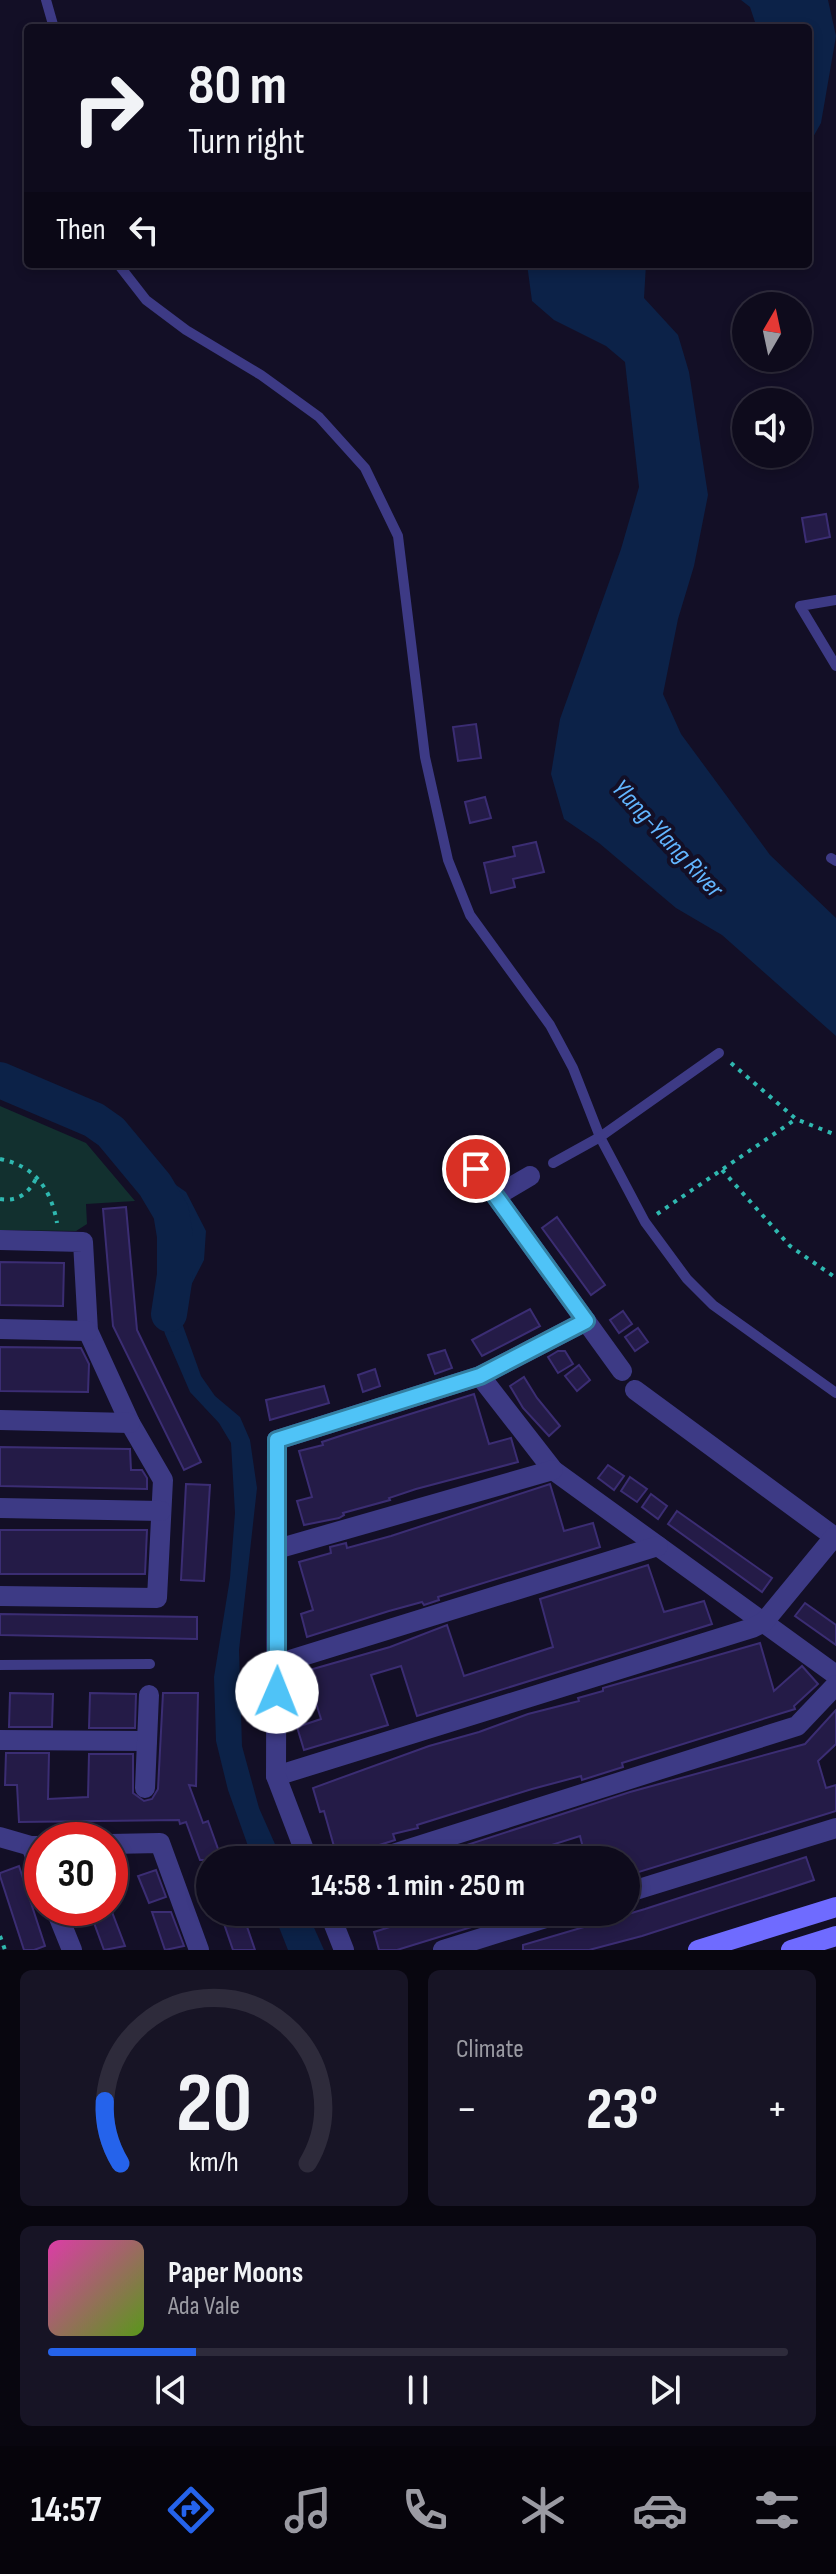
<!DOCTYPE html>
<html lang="en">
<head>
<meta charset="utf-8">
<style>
  :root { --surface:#0e0b1c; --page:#171425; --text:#f1f3f6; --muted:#9b9ba3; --line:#2e2b3b; --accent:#2563eb }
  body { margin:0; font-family:"Sofia Sans Condensed",sans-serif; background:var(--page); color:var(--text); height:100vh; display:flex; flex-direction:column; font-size:30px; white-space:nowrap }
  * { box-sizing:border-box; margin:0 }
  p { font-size:26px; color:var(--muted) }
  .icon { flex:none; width:44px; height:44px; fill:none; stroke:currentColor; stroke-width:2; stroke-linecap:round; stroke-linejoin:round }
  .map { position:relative; height:1950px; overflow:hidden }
  .details { display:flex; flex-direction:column; gap:20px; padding:20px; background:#08060f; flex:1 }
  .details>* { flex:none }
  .guide { position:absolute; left:24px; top:24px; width:788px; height:244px; border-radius:8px; box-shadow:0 4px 12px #0003,0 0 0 2px var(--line); background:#0e0b1c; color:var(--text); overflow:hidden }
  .needle { width:52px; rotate:9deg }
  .controls { position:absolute; left:732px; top:292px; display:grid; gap:16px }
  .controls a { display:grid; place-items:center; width:80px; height:80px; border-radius:50%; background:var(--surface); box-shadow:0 4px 12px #0003,0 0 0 2px var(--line); font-size:40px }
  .speed { position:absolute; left:24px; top:1822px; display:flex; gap:16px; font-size:40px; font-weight:700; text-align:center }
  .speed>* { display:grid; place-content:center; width:104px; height:104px; border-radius:50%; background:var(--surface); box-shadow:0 4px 12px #0003,0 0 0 2px var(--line); line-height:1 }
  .speed .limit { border:12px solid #d22; background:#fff; color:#111 }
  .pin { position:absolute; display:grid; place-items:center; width:68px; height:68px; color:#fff; margin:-34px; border:4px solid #fff; border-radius:50%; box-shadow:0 2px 8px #0007 }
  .me { position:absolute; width:88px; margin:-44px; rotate:1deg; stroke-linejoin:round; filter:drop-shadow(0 0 6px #0008) }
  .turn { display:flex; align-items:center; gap:28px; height:168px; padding:0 32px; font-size:36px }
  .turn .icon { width:104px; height:104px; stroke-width:2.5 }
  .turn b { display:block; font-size:56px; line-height:68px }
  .then { display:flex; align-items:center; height:76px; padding:0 32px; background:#0003; gap:16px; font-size:30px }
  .big { font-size:60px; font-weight:700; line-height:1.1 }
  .details .card { flex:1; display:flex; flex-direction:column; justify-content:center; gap:12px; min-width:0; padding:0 28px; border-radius:12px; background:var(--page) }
  .details .dial { align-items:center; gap:0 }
  .dial svg { height:208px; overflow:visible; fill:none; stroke:var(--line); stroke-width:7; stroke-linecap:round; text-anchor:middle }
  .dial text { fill:var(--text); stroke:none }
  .song { display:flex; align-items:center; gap:24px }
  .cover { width:96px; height:96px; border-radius:12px; background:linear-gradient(135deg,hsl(320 70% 55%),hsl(90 70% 35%)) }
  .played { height:8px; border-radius:4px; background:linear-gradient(90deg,var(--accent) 20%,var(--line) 20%) }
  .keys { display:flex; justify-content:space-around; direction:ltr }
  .heat { display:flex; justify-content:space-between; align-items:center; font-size:44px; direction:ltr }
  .details .tiles { flex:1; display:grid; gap:20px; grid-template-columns:1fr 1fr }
  .card:last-child { grid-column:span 2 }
  .trip { position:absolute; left:196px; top:1846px; width:444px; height:80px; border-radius:40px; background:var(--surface); box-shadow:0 4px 12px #0003,0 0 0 2px var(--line); font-weight:700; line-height:80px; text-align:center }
  .tabs { display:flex; height:128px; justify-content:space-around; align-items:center; background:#06040b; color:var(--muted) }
  .tabs .icon { width:56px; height:56px }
  .tabs .active { color:var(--accent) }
  .tabs b { font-size:36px; color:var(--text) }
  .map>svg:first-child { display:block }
  .green { fill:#12302f }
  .water { fill:#0c2248 }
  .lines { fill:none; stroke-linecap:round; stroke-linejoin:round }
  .river { stroke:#0c2248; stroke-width:36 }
  .building { fill:#241b47; stroke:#3b2d73; stroke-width:2 }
  .path { stroke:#2fb8b0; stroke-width:4; stroke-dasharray:4 6; stroke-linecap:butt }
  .service { stroke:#3d3a85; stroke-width:10 }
  .minor { stroke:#3d3a85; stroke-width:20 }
  .secondary { stroke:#6f6bff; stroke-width:20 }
  .route-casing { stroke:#337fa1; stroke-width:20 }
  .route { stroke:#4fc3f7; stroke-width:14 }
  .labels { text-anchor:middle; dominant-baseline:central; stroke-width:8; stroke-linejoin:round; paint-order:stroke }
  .water-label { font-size:26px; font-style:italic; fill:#62b6ff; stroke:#130f26 }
</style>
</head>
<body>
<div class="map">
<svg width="836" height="1950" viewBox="0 0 836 1950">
  <rect width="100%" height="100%" fill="#130f26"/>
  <polygon class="green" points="0,1106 86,1143 135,1201 86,1204 87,1224 76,1231 0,1230"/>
  <g class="water">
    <polygon points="741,0 828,0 836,36 821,123 808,146 808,28 757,28 750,7"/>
    <polygon points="527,264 646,264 644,298 678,335 689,372 708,495 694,566 678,619 663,694 681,734 770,855 836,918 836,1036 722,935 676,908 599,843 564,819 551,774 560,719 621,549 639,487 625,362 606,346 554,320 532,301"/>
    <polygon points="0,1072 95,1113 128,1130 160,1174 186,1192 206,1231 204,1260 182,1303 182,1323 201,1376 215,1396 240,1417 250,1440 257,1488 239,1650 242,1746 259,1808 282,1860 253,1860 228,1790 216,1741 214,1677 230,1578 235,1513 231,1443 219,1423 190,1392 165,1334 159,1313 164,1289 176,1263 180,1235 172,1210 124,1145 0,1092"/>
    <polygon points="273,1912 307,1912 324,1950 288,1950"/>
  </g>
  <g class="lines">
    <polyline class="river" points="0,1080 94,1120 111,1132 155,1185 171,1212 175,1236 175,1275 169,1314"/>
  </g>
  <g class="building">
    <polygon points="826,514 830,537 806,542 802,518"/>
    <polygon points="476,724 481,758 458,761 453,727"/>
    <polygon points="485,797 491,818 470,823 465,802"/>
    <polygon points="536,842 544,872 513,879 515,887 491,893 484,863 515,856 513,847"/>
    <polygon points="126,1207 137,1330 201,1462 184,1470 113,1326 103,1209"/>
    <polygon points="557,1217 605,1285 591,1295 542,1228"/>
    <polygon points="0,1262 64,1263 63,1306 0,1305"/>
    <polygon points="530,1309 540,1326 482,1356 472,1340"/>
    <polygon points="623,1311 632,1324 619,1333 610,1320"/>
    <polygon points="638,1328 648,1342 635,1351 625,1337"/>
    <polygon points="0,1347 81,1348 89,1364 88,1392 0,1391"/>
    <polygon points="445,1350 452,1368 435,1374 428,1355"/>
    <polygon points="558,1351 565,1351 573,1364 558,1373 548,1357"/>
    <polygon points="579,1365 590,1380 577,1391 565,1376"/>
    <polygon points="375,1369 380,1386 363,1392 358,1375"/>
    <polygon points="524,1377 537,1398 560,1426 549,1436 523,1408 510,1386"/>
    <polygon points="324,1386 329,1403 270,1420 266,1400"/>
    <polygon points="474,1394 489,1444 511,1438 518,1462 416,1489 389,1498 390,1500 343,1513 344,1515 339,1518 304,1525 297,1501 312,1497 299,1451 323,1445 322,1442 340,1436"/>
    <polygon points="0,1447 130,1449 131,1470 142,1470 147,1478 147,1489 0,1486"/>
    <polygon points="608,1465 624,1476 614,1490 598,1478"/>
    <polygon points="630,1477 647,1489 637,1502 621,1491"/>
    <polygon points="186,1484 210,1485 204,1581 181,1580"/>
    <polygon points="550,1484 564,1531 593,1523 600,1547 438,1597 439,1600 424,1605 422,1602 389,1611 307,1637 301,1614 313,1610 299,1562 331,1553 330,1547 346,1543 347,1548 391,1536"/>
    <polygon points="651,1494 667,1506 658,1519 642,1507"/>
    <polygon points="677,1511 772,1578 762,1592 668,1524"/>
    <polygon points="0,1530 147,1530 145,1574 0,1574"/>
    <polygon points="648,1565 664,1612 704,1601 712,1624 417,1716 401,1666 371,1675 388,1725 304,1750 297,1727 321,1719 306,1671 390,1647 447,1625 464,1676 553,1647 540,1599"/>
    <polygon points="805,1603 836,1625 836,1645 795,1616"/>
    <polygon points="0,1614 197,1617 197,1639 0,1635"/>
    <polygon points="760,1643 774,1691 802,1666 818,1684 794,1706 795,1709 622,1763 623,1767 582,1780 581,1776 532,1789 417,1825 418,1828 393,1834 395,1840 370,1848 363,1853 363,1849 337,1857 324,1811 320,1812 313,1788 429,1746 479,1732 528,1714 579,1701 578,1698 603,1691 603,1688"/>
    <polygon points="10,1693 53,1694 52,1727 9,1727"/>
    <polygon points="90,1693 136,1694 135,1728 89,1728"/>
    <polygon points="163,1693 198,1693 196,1786 189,1785 203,1823 208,1821 222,1860 200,1860 186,1822 180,1824 179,1820 19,1822 17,1785 5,1785 6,1753 49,1753 48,1799 88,1797 89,1754 133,1754 133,1793 144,1801 152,1799 158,1789"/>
    <polygon points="836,1710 836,1744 818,1761 826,1788 836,1785 836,1811 626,1876 626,1860 586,1860 580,1836 504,1860 436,1860 436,1855 630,1792 805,1744"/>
    <polygon points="806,1857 814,1880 790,1888 642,1936 589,1950 523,1950 523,1945 645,1909"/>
    <polygon points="19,1866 45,1946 34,1950 24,1950 0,1876 0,1873"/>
    <polygon points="156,1870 166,1897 149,1903 138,1876"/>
    <polygon points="90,1912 112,1912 125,1946 104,1950"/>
    <polygon points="152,1912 171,1912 184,1946 165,1950"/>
    <polygon points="220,1912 242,1912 255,1950 233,1950"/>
    <polygon points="437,1912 503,1912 504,1917 397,1950 379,1950 374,1932"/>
  </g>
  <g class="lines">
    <g class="path">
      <polyline points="731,1063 796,1119 836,1135"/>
      <path d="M0,1159C35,1166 51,1189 57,1223"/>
      <polyline points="722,1170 790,1246 836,1278"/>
      <path d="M0,1199C18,1202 29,1193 37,1177"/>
      <polyline points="657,1214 796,1119"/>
      <polyline points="0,1936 5,1950"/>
    </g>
    <g class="service">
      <polyline points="46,0 54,28"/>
      <polyline points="118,264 146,300 186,330 261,375 319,417 365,468 398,536 425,757 448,860 470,915 550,1025 573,1068 600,1137 645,1222 687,1279 713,1305 836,1393"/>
      <polyline points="836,600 800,606 836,666"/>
      <polyline points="831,858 836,861"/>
      <polyline points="553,1163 600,1137 719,1053"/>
      <polyline points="0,1665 150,1664"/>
    </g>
    <g class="minor">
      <polyline points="476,1169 622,1371"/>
      <polyline points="496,1196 530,1176"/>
      <polyline points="0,1240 83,1242 88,1331 130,1423 163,1480 157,1598 0,1596"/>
      <polyline points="0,1329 88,1331"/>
      <polyline points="480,1376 553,1470 836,1675"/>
      <polyline points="635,1390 836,1538"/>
      <polyline points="0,1420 130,1423"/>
      <polyline points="0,1508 161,1511"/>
      <polyline points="277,1549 553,1470"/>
      <polyline points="277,1664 658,1546"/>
      <polyline points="0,1740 147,1741"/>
      <polyline points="276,1776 752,1628 764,1622 834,1537"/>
      <polyline points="145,1788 149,1695"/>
      <polyline points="0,1837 31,1846 42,1846"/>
      <polyline points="110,1844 160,1843 199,1950"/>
      <polyline points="31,1846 42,1874"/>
      <polyline points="308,1860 276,1776 277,1440 480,1376 586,1321"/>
      <polyline points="374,1860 797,1726 836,1685"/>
      <polyline points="626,1893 836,1828"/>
      <polyline points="55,1908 72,1950"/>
      <polyline points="329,1912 344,1950"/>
      <polyline points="443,1950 565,1912"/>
    </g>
    <g class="secondary">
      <polyline points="698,1950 836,1907"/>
      <polyline points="791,1950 836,1936"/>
    </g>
  </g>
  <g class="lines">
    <defs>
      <polyline id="route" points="277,1692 277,1440 480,1376 586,1321 476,1169"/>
    </defs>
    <use href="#route" class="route-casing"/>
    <use href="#route" class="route"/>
  </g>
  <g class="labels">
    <g class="water-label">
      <text transform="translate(667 839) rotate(47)">Ylang-Ylang River</text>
    </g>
  </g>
</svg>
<div class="controls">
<a><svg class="needle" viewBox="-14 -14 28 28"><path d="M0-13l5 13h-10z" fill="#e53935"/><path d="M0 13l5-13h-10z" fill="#9b9ba3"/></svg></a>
<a><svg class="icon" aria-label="sound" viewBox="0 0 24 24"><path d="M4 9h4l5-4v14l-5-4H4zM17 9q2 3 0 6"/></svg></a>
</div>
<div class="speed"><div class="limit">30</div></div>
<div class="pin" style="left:476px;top:1169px;background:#d93025"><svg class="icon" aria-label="arrive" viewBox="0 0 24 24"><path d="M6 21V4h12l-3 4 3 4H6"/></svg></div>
<svg class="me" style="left:277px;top:1692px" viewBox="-20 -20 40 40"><circle r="19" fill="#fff"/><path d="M0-13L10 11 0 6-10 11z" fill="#4fc3f7"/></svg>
<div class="trip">14:58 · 1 min · 250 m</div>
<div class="guide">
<div class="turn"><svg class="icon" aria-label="right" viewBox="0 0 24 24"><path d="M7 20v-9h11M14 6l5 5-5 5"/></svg><div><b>80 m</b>Turn right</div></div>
<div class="then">Then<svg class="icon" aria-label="left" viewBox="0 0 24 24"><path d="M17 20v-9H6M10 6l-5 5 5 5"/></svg></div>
</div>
</div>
<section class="details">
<div class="tiles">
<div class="card dial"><svg viewBox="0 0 100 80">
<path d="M14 69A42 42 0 1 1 86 69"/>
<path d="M14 69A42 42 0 0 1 8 45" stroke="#2563eb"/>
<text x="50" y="56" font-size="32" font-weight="700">20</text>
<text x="50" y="72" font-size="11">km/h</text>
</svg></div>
<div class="card"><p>Climate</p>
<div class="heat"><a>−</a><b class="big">23°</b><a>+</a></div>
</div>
<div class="card">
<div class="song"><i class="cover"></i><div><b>Paper Moons</b><p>Ada Vale</p></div></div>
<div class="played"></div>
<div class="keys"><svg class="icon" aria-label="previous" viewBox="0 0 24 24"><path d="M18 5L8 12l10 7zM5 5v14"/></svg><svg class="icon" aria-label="pause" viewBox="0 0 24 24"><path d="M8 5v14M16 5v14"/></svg><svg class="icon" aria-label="next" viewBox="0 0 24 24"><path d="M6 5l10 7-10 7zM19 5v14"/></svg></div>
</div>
</div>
</section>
<nav class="tabs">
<b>14:57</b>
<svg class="icon active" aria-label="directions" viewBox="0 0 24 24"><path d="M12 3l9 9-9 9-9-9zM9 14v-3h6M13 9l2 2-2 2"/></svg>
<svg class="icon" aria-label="music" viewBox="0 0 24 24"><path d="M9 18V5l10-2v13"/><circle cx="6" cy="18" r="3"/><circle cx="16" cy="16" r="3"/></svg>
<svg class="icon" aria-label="phone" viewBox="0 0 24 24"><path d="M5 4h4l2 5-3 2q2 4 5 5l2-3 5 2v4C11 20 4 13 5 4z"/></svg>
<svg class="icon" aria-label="climate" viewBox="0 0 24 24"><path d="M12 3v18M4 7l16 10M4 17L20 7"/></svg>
<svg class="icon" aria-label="car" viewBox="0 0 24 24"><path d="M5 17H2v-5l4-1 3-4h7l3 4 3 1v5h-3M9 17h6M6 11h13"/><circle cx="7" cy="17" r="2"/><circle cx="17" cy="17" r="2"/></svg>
<svg class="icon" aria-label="filters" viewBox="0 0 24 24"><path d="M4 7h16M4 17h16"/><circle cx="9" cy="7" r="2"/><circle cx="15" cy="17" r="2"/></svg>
</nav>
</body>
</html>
